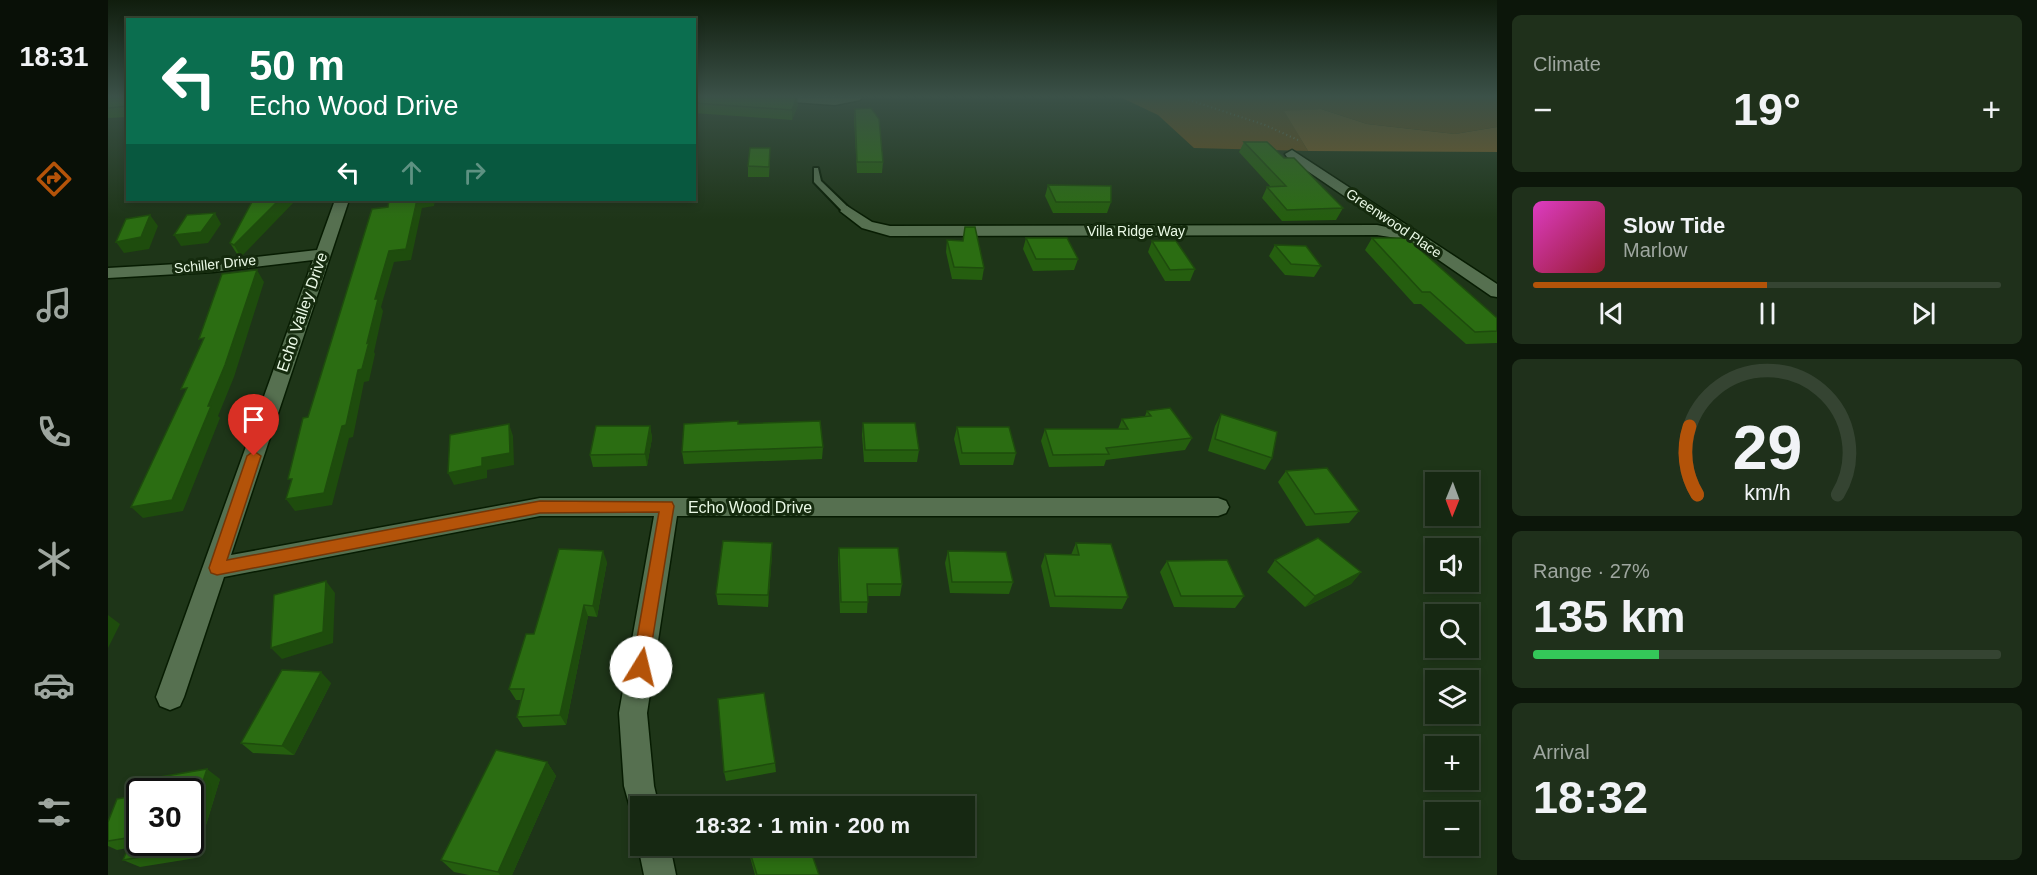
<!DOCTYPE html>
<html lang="en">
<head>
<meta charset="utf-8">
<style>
  :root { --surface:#162812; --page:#1f301b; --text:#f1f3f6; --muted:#9ea69f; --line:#354432; --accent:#b45309 }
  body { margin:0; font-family:Helvetica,sans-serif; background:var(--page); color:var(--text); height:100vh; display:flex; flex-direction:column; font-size:22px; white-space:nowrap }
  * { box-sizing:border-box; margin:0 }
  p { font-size:20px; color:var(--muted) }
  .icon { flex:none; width:33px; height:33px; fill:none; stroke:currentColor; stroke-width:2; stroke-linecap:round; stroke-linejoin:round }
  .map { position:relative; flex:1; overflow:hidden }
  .details { display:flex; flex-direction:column; gap:15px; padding:15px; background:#0c160a; width:540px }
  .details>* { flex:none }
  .guide { position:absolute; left:18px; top:18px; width:570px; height:183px; border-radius:0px; box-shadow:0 3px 9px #0003,0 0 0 2px var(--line); background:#0b6e4f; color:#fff; overflow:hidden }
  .needle { width:39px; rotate:181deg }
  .fabs { position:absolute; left:1317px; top:472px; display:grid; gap:12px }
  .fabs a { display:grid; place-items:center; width:54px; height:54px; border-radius:0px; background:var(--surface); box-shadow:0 3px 9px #0003,0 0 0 2px var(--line); font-size:30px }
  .speed { position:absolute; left:18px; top:778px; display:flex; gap:12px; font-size:30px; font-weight:700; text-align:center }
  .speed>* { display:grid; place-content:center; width:78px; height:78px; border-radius:50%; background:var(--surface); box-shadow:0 3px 9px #0003,0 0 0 2px var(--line); line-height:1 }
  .speed .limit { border:3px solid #111; border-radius:9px; background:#fff; color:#111 }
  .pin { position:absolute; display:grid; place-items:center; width:51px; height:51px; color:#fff; margin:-62px -26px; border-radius:50% 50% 50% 0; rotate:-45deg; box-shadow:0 0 6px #0007 }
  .pin .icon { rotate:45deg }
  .me { position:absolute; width:66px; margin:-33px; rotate:9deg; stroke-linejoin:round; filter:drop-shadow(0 0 4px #0008) }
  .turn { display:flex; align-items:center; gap:21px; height:126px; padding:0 24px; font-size:27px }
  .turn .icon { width:78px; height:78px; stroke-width:2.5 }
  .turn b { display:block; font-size:42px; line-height:51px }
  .lanes { display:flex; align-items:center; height:57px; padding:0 24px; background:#0003; justify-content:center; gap:30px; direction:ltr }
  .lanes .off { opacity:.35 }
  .big { font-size:45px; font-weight:800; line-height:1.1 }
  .details .tile { flex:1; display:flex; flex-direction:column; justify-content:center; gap:9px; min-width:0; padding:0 21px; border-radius:9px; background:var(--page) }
  .details .dial { align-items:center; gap:0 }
  .dial svg { height:156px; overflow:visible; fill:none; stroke:var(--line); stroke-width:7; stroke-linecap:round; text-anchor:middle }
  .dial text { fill:var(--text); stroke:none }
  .song { display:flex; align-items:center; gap:18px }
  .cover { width:72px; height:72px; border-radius:9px; background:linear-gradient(135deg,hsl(310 70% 55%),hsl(350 70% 35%)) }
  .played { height:6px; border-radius:3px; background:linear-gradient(90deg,var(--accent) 50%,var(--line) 50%) }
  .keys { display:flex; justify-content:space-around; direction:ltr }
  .heat { display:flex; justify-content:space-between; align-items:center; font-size:33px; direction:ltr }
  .charge { height:9px; border-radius:4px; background:linear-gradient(90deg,#34c759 27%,var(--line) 0) }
  .trip { position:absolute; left:522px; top:796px; width:345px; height:60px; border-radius:0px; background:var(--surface); box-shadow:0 3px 9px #0003,0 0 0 2px var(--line); font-weight:800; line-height:60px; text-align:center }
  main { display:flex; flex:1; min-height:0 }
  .dock { display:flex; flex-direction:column; width:108px; justify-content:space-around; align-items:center; background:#091007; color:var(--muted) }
  .dock .icon { width:42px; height:42px }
  .dock .selected { color:var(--accent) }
  .dock b { font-size:27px; color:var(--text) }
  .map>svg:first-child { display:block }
  .green { fill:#6b4e19 }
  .forest { fill:#7b5c24 }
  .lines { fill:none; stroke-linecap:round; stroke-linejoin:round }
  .service-casing { stroke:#071c02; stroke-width:4 }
  .minor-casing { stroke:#071c02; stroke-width:3 }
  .path { stroke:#6e8168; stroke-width:2; stroke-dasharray:1 3; stroke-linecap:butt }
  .service { fill:#567050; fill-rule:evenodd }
  .minor { fill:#567050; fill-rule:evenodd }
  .wall { fill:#255e0f }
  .shaded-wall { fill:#1e4c0d }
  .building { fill:#2b6d12; stroke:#1e4c0d; stroke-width:1.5 }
  .route { fill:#b45309; stroke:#753606; stroke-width:1.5 }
  .labels { text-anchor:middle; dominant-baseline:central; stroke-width:6; stroke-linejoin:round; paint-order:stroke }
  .far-street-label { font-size:14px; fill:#eaf9e6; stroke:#152b0e }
  .street-label { font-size:16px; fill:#eaf9e6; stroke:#152b0e }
</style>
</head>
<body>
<main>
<nav class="dock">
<b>18:31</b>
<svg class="icon selected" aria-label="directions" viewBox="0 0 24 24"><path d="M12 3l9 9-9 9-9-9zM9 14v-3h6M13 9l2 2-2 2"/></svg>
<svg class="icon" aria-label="music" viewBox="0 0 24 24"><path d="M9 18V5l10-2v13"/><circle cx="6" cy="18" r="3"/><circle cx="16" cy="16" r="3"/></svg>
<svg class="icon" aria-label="phone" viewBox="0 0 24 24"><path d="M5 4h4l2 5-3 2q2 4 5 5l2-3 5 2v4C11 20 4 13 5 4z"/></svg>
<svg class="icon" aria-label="climate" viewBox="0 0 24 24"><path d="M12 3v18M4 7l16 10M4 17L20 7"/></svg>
<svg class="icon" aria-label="car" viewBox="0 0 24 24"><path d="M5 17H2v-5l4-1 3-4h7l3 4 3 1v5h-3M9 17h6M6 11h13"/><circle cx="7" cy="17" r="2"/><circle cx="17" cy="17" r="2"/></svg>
<svg class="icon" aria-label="filters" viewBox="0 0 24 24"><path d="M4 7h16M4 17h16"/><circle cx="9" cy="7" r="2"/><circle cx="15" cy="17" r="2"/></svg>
</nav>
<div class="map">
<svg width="1389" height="875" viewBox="0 0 1389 875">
  <rect width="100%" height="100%" fill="#1e3518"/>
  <polygon class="green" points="1010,96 1389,96 1389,127 1347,134 1259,124 1213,109 1177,112 1200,151 1086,148 1050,115"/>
  <polygon class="forest" points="1213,109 1259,124 1347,134 1389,127 1389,152 1200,151 1176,111"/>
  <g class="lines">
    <defs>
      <polygon id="service" points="706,168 710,168 713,181 742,209 742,213 736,213 706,182"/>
      <g id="minor">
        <polygon points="651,96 753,96 754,97 752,100 727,105 657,100"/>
        <polygon points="1184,150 1389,284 1389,297 1383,296 1312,247 1295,239 1269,235 782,236 754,228 732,211 739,206 764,222 782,226 1269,225 1283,228 1179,157 1177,154"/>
        <polygon points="227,200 241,200 123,555 432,498 1110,498 1118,501 1121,507 1118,513 1110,516 569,516 539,713 546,786 551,807 532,807 532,821 525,818 516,786 511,713 546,516 432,516 116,577 76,697 72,706 62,710 52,706 48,697 205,260 105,272 0,278 0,268 105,262 209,250"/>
        <polygon points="532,840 532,846 562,846 568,875 536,875 530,846"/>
      </g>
    </defs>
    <use href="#service" class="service-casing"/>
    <use href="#minor" class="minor-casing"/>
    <polyline class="path" points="1069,96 1157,125 1190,140"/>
    <use href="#service" class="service"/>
    <use href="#minor" class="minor"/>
  </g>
  <g class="wall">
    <polygon points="0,96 20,96 20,117 0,118"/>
    <polygon points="586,97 690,105 684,120 586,113"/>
    <polygon points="747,109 775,162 774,173 749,173 746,119"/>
    <polygon points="1136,142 1176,158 1235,208 1228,220 1174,221 1154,198 1159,187 1163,187 1131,152"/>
    <polygon points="662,158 661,177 640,177 640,166"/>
    <polygon points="940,185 1003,202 999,213 945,213 937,196"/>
    <polygon points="145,200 133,257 129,254 122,243"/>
    <polygon points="918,238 970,259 966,270 925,271 915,249"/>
    <polygon points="1264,238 1389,318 1389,343 1358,344 1313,304 1306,304 1257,250"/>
    <polygon points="839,240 876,268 874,280 844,279 838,252"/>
    <polygon points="1044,241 1087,269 1082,281 1057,281 1040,252"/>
    <polygon points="1167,245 1213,266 1206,277 1177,275 1161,256"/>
    <polygon points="1039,411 1084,438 1077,450 998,460 996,466 941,467 933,441 937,429 1010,429 1014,419 1037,416"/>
    <polygon points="1113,414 1164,458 1157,470 1100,451 1107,426"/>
    <polygon points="755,423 811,450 809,462 756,462 754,435"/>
    <polygon points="542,426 544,438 539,466 485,467 482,455"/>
    <polygon points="849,427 908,453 905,465 852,465 846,439"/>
    <polygon points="715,447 714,459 576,464 574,452"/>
    <polygon points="1178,471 1251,511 1241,523 1198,526 1170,482"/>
    <polygon points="664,543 664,554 660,607 610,605 608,594"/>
    <polygon points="968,543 1020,597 1014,609 942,607 933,566 937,554 963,555"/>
    <polygon points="731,548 794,584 792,596 760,596 759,613 732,613 730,559"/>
    <polygon points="840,551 905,582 901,594 842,593 837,563"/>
    <polygon points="1167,560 1253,572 1243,584 1197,607 1159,572"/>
    <polygon points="1059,561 1136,596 1127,608 1066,607 1052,572"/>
    <polygon points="499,562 489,617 480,616 458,725 415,727 409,717 413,700 408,700 401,689 426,634"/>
    <polygon points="223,683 186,755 145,753 133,743"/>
    <polygon points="439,762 448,776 404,875 361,875 346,872 333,860"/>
    <polygon points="667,763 668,772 618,781 616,772"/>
    <polygon points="112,779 88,858 32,867 15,860 20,848 9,850 0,846 0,822 9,799 32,843"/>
    <polygon points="639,846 701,846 711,875 647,875"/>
  </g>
  <g class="shaded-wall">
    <polygon points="689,96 690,105 684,120 684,110"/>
    <polygon points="171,200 188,200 133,257 126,245"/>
    <polygon points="309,200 327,200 326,206 314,208 303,260 286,262 273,307 275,311 266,352 267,354 261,381 256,382 245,437 241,438 224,505 187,511 178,499 250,370 259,343 267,299 281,251"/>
    <polygon points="107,213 113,224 100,243 73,246 66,235"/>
    <polygon points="42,215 50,226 41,249 16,253 8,242"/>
    <polygon points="149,270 156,282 126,377 110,416 112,418 75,511 35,518 23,507 100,406"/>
    <polygon points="401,424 405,436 406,465 379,470 379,478 346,485 340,473 374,458"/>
    <polygon points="542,426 544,438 539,466 537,454"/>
    <polygon points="664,543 664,554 660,607 660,595"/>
    <polygon points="495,551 499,562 489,617 485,606"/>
    <polygon points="1253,572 1243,584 1197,607 1207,596"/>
    <polygon points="218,581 227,593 225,643 174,659 163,648"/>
    <polygon points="476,605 480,616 458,725 452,715"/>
    <polygon points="0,615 12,624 0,648"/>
    <polygon points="213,672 223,683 186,755 174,746"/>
    <polygon points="439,762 448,776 404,875 392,875 390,872"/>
    <polygon points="99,769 112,779 88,858 73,850 75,843 82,843 82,820"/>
  </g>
  <g class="building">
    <polygon points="0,96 20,96 20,106 0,108"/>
    <polygon points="587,96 689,96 684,110 586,103"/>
    <polygon points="763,108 771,119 775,162 749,162 747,109"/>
    <polygon points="1136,142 1159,142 1176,158 1186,158 1235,208 1179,210 1159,187 1178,186"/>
    <polygon points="642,148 662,148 661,167 640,166"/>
    <polygon points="940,185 1003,186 1003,202 948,202"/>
    <polygon points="145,200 171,200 126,245 122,243"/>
    <polygon points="281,200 309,200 298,249 281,251 267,299 270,299 259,343 261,342 254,369 250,370 238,425 234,426 216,493 178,499 184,479 180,479 195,418 200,417 264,209 280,207"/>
    <polygon points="107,213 93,232 66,235 79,215"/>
    <polygon points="42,215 33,237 8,242 18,219"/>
    <polygon points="857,227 867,227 876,268 846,267 839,240 855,241"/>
    <polygon points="918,238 959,238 970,259 928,259"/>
    <polygon points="1264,238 1299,238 1389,318 1389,331 1367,332 1322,292 1314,292"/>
    <polygon points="1044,241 1068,241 1087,269 1062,270"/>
    <polygon points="1167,245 1198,246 1213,266 1183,264"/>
    <polygon points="149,270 117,365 100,406 103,406 64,500 23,507 79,388 73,389 96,338 91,339 114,274"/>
    <polygon points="1062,408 1084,438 998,448 1001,454 945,455 937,429 1020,429 1014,419 1043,416 1039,411"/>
    <polygon points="1113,414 1169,432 1164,458 1107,439"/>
    <polygon points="630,421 630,424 712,421 715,447 574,452 576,424"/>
    <polygon points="755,423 807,423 811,450 757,450"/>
    <polygon points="401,424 402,453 374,458 374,466 340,473 342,435"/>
    <polygon points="488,426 542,426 537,454 482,455"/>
    <polygon points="849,427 901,427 908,453 854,453"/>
    <polygon points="1219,468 1251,511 1207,514 1178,471"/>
    <polygon points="1210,538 1253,572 1207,596 1167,560"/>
    <polygon points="615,541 664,543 660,595 608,594"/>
    <polygon points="968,543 1003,544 1020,597 947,596 937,554 971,555"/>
    <polygon points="731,548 790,548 794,584 759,584 760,602 733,602"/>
    <polygon points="451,549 495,551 485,606 476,605 452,715 409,717 416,689 401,689 418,634 426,634"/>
    <polygon points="840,551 898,552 905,582 844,582"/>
    <polygon points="1119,560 1136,596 1073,596 1059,561"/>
    <polygon points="218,581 215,632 163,648 166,595"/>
    <polygon points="174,670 213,672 174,746 133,743"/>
    <polygon points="656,693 667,763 616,772 610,699"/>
    <polygon points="388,750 439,762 390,872 333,860"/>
    <polygon points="99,769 82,820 82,792 46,792 52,777"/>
    <polygon points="32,795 32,843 75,843 73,850 15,860 25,837 0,841 0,822 9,799"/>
    <polygon points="640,846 701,846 711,875 649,875"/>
  </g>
  <linearGradient id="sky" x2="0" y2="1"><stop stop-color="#101d0d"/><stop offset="0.44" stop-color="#3b5148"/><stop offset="1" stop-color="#3b5148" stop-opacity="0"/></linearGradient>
  <rect width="1389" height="219" fill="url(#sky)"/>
  <polygon class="route" points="146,451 153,456 119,560 432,501 564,502 566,506 539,673 533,675 526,673 524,667 551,512 432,513 109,575 103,573 101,568 139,456"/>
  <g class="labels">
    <g class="far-street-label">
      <text transform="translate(1286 223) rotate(34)">Greenwood Place</text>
      <text x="1028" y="231">Villa Ridge Way</text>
      <text transform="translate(107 264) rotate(-6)">Schiller Drive</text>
    </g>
    <g class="street-label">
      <text transform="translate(194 312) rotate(-71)">Echo Valley Drive</text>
      <text x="642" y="507">Echo Wood Drive</text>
    </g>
  </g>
</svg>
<div class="fabs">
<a><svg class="needle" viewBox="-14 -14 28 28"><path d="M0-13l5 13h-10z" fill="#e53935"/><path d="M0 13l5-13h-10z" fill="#9ea69f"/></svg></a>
<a><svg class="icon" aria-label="sound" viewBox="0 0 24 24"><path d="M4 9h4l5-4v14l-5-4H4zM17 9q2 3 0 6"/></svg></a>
<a><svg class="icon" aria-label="search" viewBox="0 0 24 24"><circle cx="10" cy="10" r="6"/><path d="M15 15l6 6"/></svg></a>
<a><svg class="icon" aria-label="layers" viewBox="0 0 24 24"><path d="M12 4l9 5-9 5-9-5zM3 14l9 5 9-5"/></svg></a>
<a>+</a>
<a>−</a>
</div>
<div class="speed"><div class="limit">30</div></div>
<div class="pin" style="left:146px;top:456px;background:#d93025"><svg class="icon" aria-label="arrive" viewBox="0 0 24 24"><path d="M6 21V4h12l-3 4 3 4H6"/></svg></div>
<svg class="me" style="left:533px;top:667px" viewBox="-20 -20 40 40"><circle r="19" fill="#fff"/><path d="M0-13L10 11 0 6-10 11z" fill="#b45309"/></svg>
<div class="trip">18:32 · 1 min · 200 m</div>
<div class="guide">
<div class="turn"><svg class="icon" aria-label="left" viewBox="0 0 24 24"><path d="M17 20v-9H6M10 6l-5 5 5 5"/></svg><div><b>50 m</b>Echo Wood Drive</div></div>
<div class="lanes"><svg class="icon" aria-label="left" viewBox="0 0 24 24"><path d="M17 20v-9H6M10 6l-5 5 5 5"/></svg><svg class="icon off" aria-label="ahead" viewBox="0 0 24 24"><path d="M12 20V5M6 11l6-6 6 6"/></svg><svg class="icon off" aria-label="right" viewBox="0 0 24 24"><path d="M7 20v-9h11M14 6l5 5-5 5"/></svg></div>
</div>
</div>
<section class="details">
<div class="tile"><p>Climate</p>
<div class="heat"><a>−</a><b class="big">19°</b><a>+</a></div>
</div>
<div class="tile">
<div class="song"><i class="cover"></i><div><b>Slow Tide</b><p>Marlow</p></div></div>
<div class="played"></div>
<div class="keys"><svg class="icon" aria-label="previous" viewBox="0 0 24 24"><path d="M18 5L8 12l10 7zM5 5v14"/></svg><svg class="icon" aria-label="pause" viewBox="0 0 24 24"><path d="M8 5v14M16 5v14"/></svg><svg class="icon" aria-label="next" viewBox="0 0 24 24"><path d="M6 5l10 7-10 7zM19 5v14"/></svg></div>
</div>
<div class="tile dial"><svg viewBox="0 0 100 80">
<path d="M14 69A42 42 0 1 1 86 69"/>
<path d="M14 69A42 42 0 0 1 10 34" stroke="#b45309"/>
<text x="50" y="56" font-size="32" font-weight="700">29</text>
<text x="50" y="72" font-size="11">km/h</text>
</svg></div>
<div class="tile"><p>Range · 27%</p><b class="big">135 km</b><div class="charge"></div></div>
<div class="tile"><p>Arrival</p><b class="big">18:32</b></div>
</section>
</main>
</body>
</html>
